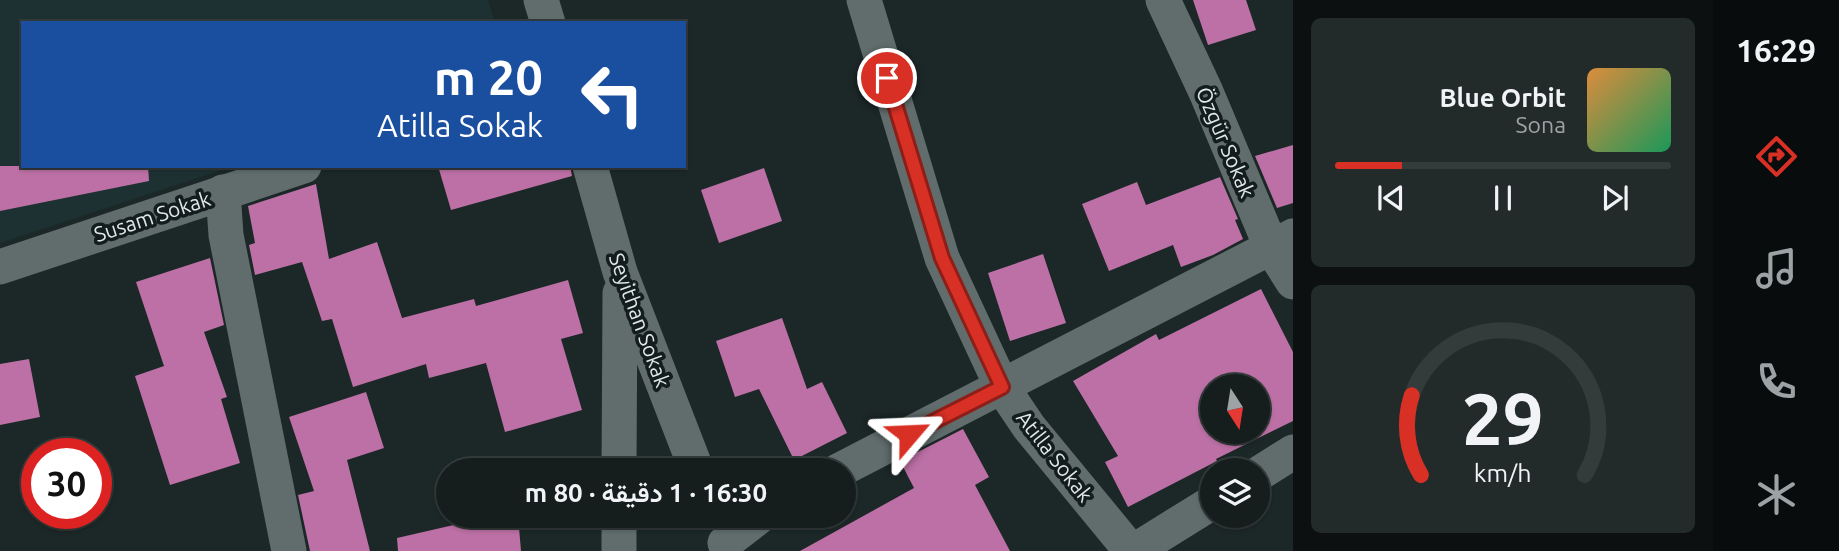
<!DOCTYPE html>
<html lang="ar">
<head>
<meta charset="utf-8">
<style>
  :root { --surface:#151d1d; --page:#222a2a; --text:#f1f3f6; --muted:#9da2a4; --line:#343b3b; --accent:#d93025 }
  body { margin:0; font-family:Ubuntu,Vazirmatn,sans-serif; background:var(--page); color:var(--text); direction:rtl; height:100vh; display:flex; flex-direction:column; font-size:26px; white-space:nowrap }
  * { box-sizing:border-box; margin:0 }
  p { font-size:23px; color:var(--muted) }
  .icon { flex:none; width:38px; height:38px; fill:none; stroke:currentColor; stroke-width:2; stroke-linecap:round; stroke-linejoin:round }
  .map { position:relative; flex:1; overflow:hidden; direction:ltr }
  .details { display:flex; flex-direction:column; gap:18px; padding:18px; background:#0c1010; width:420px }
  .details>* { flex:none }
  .top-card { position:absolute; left:21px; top:21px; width:665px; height:147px; border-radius:0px; box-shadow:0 2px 5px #0004,0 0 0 2px var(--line); direction:rtl; background:#1a4fa0; color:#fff; overflow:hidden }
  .needle { width:46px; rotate:168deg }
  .fabs { position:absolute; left:1200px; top:374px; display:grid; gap:14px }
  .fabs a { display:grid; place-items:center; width:70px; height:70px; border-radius:50%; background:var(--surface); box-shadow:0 2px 5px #0004,0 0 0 2px var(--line); font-size:35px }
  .speed { position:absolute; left:21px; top:438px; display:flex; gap:14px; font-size:35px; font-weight:700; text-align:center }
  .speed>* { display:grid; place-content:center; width:91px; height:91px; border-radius:50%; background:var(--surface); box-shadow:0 2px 5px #0004,0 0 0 2px var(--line); line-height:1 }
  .speed .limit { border:10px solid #d22; background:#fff; color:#111 }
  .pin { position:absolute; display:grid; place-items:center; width:60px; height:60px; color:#fff; margin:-30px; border:4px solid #fff; border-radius:50%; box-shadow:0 2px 7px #0007 }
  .me { position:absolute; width:77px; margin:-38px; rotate:64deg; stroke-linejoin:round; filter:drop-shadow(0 0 5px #0008) }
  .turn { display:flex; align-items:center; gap:24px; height:147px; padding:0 28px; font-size:32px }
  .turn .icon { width:91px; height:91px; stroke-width:2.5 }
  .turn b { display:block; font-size:49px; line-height:60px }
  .details .tile { flex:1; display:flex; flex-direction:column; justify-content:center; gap:10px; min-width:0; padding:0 24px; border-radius:10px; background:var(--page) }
  .details .dial { align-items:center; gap:0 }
  .dial svg { height:182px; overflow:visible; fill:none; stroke:var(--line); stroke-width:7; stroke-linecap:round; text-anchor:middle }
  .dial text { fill:var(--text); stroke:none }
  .song { display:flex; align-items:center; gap:21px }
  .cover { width:84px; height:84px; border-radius:10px; background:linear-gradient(135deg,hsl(30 70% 55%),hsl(150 70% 35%)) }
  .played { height:7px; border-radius:4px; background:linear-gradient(90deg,var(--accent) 20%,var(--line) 20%) }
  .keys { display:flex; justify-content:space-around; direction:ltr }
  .trip { position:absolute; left:436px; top:458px; width:420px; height:70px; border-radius:35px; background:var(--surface); box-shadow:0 2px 5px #0004,0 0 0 2px var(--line); font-weight:600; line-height:70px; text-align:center; direction:rtl }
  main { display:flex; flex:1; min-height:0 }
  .menu { display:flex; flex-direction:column; width:126px; justify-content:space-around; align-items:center; background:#080c0c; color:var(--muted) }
  .menu .icon { width:49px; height:49px }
  .menu .selected { color:var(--accent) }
  .menu b { font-size:32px; color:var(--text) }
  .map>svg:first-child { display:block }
  .built { fill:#1e3132 }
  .building { fill:#bc70a5; fill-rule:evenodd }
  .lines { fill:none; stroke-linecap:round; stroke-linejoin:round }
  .minor { stroke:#616d6d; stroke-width:35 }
  .route-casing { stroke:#8d1f18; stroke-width:18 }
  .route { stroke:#d93025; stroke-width:12 }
  .labels { text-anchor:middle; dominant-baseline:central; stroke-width:7; stroke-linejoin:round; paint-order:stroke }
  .street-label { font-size:21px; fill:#e1e8e8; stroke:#131d1e }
</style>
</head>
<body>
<main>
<nav class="menu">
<b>16:29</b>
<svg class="icon selected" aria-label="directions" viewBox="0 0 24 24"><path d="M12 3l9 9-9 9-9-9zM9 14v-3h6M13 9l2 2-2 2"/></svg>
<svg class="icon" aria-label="music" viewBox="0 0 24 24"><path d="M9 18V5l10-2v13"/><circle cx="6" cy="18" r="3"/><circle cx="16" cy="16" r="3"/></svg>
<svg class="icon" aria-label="phone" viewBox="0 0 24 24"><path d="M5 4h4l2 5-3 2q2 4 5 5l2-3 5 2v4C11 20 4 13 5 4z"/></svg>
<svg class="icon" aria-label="climate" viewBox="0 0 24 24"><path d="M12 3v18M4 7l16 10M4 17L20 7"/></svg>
</nav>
<section class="details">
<div class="tile">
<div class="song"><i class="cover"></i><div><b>Blue Orbit</b><p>Sona</p></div></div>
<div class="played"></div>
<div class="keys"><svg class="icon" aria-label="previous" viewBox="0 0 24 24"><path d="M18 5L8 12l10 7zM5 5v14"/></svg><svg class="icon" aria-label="pause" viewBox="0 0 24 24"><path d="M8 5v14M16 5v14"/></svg><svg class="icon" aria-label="next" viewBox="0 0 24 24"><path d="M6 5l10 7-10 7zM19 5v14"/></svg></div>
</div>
<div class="tile dial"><svg viewBox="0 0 100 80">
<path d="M14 69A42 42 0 1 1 86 69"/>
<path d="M14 69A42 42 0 0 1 10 34" stroke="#d93025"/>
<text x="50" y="56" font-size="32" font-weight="700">29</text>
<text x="50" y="72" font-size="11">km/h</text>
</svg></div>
</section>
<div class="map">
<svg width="1293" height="551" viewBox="0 0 1293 551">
  <rect width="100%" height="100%" fill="#1c2727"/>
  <polygon class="built" points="0,0 488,0 495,23 23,23 23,166 234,166 0,243"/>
  <g class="building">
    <polygon points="1193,0 1246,0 1256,30 1208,45"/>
    <polygon points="1293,145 1293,203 1277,208 1255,156"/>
    <polygon points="0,166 148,166 149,181 0,211"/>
    <polygon points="438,166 570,166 572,176 451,210"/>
    <polygon points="764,168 782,221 719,243 701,190"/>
    <polygon points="1220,177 1238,219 1235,220 1243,239 1213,255 1181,267 1173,245 1109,271 1082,204 1137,182 1146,205"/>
    <polygon points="316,184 329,259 377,242 402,318 474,299 476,306 568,280 583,333 561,339 582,410 505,432 486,363 429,378 426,364 353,387 332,319 322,321 302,262 255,275 249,245 255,243 248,206"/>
    <polygon points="1043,254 1066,323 1010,341 988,273"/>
    <polygon points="210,258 224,325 204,332 227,397 221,399 240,463 170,485 135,376 164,366 136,282"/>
    <path d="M1261,289L1293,352V421L1216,459L1217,461L1128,507L1105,462L1118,456L1073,381L1156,334L1159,340ZM1213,387H1258V432H1213Z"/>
    <polygon points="782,318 807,389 822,382 847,433 794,460 759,389 735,397 716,341"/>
    <polygon points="29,359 40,417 0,425 0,364"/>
    <polygon points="366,392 384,448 347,460 370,551 310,551 298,495 314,491 289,417"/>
    <polygon points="963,429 989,477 975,485 1010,551 800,551 914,488 900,461"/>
    <polygon points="457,516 518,516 521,551 398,551 397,538 458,524"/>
  </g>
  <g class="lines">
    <g class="minor">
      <polyline points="541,0 548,23"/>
      <polyline points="864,0 942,258 1002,387 1029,427 1131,551"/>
      <polyline points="1163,0 1206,92 1272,249 1293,282"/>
      <polyline points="590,166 620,272 697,471"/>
      <polyline points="223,192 226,235 289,551"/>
      <polyline points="0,267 304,166"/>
      <polyline points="619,471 620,293"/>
      <polyline points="838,471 1293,236"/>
      <polyline points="1258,474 1293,452"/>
      <polyline points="725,543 760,516"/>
      <polyline points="619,551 619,516"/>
      <polyline points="1134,551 1213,502"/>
    </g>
  </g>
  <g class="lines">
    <defs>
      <polyline id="route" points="887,78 942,258 1002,387 909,434"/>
    </defs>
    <use href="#route" class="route-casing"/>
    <use href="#route" class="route"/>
  </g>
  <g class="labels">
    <g class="street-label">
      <text transform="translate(1226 142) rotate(67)">Özgür Sokak</text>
      <text transform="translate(152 216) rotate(-18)">Susam Sokak</text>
      <text transform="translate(640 320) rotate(70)">Seyithan Sokak</text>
      <text transform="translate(1055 456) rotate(52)">Atilla Sokak</text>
    </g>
  </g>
</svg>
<div class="fabs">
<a><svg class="needle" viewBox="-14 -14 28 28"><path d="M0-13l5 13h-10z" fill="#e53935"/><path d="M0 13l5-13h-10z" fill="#9da2a4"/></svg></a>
<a><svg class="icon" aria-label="layers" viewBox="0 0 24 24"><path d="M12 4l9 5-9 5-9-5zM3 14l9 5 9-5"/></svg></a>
</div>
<div class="speed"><div class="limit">30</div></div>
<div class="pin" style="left:887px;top:78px;background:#d93025"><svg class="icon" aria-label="arrive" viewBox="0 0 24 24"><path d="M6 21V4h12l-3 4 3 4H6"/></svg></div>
<svg class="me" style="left:909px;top:434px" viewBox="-20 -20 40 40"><path d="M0-17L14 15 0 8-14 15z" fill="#d93025" stroke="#fff" stroke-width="4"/></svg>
<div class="trip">16:30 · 1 دقيقة · 80 m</div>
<div class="top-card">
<div class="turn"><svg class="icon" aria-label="left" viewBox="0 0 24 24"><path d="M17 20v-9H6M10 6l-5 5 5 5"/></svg><div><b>20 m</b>Atilla Sokak</div></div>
</div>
</div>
</main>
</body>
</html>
